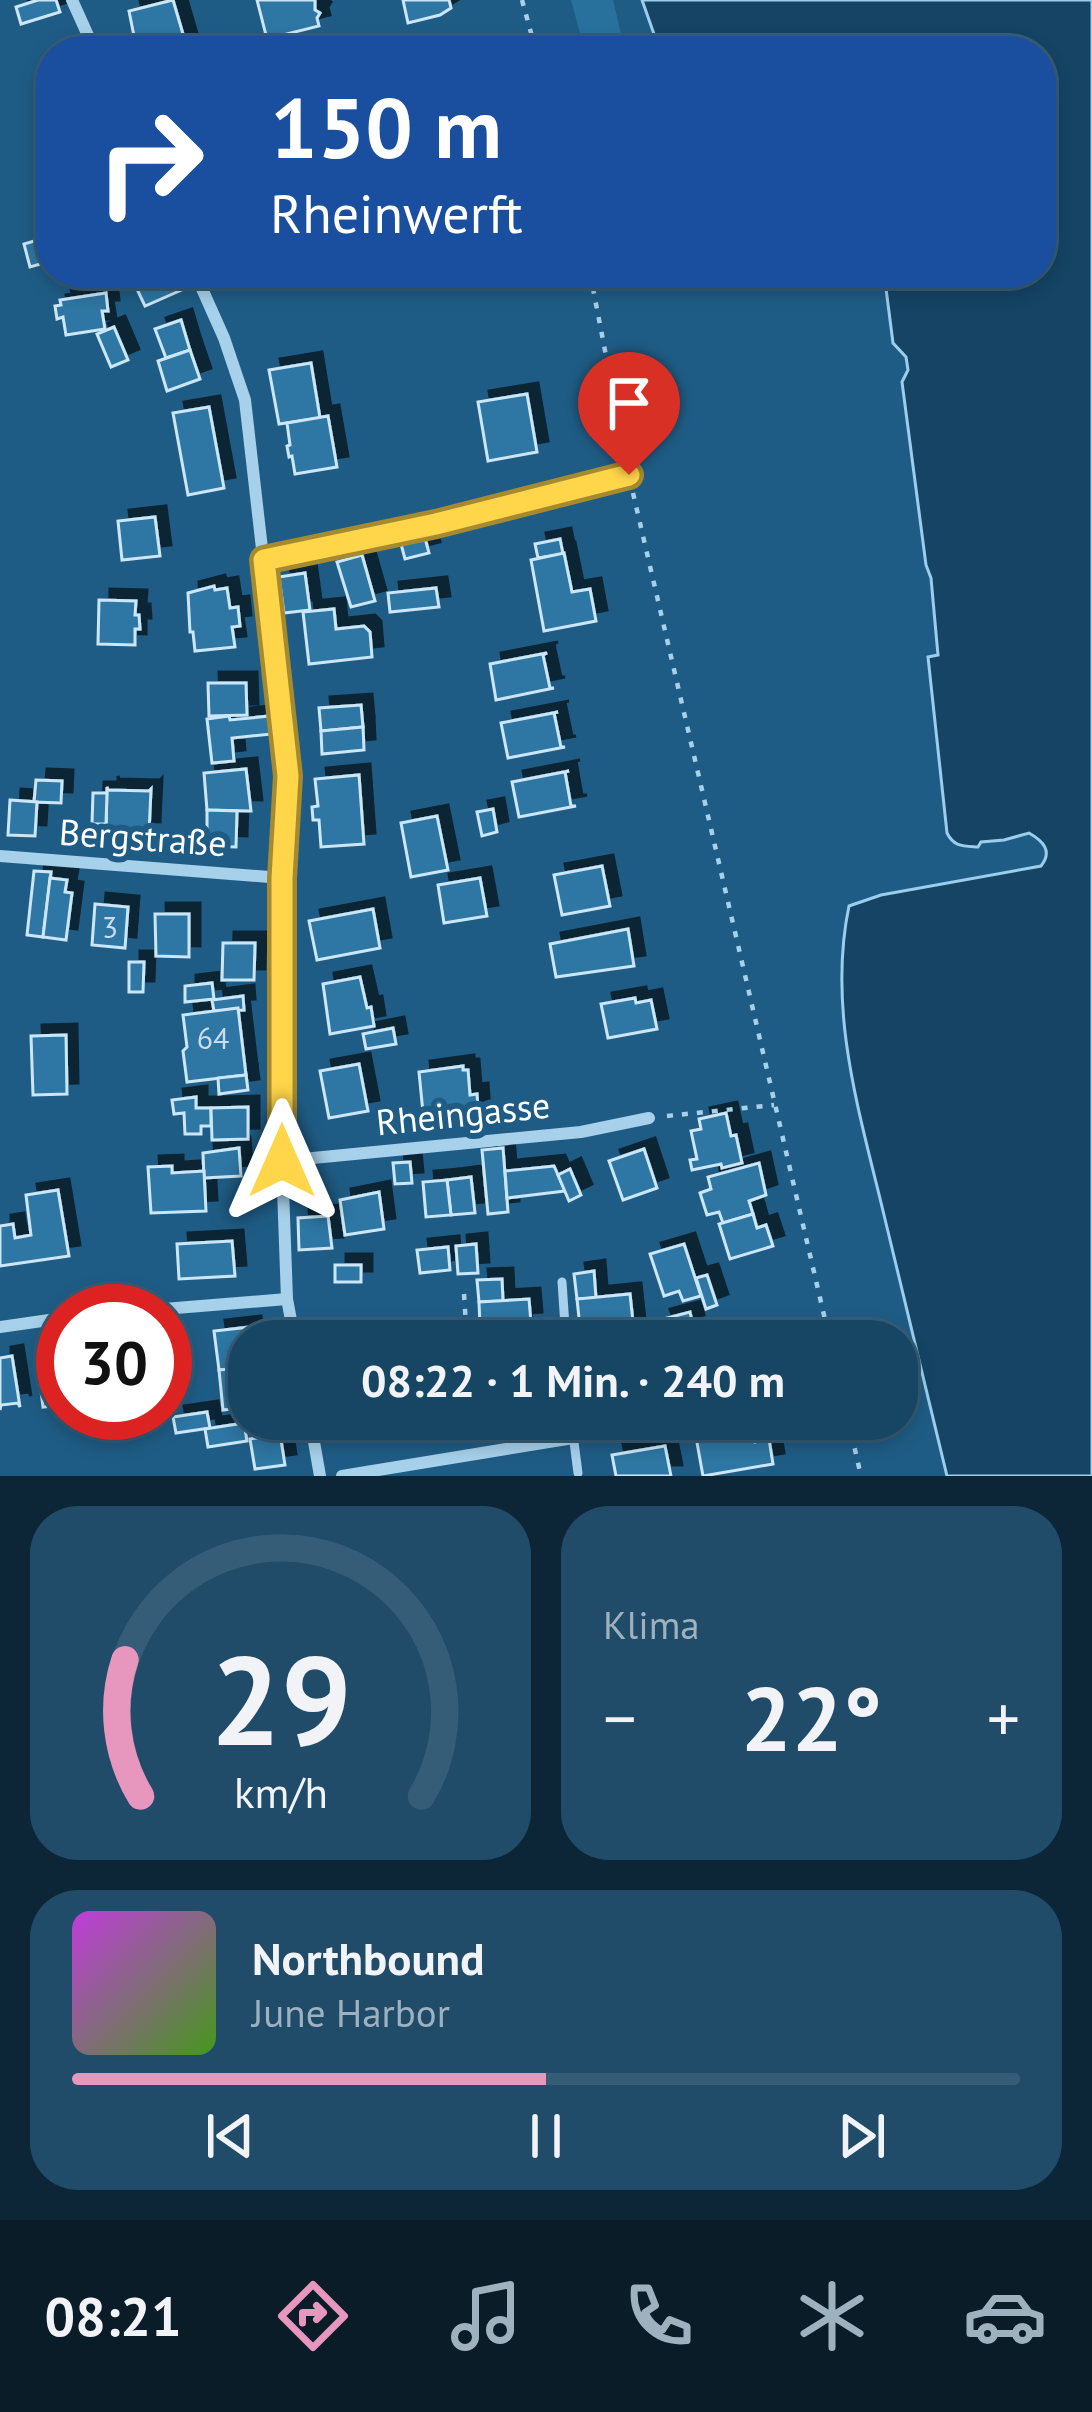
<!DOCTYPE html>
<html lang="de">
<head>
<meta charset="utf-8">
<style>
  :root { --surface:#174564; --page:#204c6a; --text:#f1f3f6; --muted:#9eb1bf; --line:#365d78; --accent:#e797bd }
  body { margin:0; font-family:"PT Sans",sans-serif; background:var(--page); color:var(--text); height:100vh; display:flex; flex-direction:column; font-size:45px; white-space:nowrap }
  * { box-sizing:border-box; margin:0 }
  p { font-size:39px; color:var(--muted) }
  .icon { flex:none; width:66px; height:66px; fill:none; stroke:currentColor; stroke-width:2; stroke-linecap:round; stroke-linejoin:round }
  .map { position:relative; height:1476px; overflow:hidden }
  .drawer { display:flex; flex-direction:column; gap:30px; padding:30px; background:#0d2637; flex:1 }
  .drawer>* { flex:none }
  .top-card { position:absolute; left:36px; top:36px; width:1020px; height:252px; border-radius:48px; box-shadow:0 6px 18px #0003,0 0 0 3px var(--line); background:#1a4fa0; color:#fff; overflow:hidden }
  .speed { position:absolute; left:36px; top:1284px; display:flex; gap:24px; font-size:60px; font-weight:700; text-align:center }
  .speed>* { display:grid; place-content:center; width:156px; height:156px; border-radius:50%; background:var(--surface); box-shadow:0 6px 18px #0003,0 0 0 3px var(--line); line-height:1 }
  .speed .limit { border:18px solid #d22; background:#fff; color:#111 }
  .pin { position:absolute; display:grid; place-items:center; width:102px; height:102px; color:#fff; margin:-123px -51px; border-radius:50% 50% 50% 0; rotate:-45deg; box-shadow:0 0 12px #0007 }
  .pin .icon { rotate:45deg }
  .me { position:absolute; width:132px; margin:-66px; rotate:0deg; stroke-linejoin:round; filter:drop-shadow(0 0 9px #0008) }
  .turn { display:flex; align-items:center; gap:42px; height:252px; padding:0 36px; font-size:54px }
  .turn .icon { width:156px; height:156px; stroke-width:2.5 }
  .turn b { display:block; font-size:84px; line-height:102px }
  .big { font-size:90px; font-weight:700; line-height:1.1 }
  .drawer .widget { flex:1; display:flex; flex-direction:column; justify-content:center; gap:18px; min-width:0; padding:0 42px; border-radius:48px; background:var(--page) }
  .drawer .dial { align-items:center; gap:0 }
  .dial svg { height:312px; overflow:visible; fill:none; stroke:var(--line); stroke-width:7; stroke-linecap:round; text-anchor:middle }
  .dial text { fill:var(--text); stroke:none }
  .song { display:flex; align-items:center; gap:36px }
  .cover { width:144px; height:144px; border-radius:18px; background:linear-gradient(135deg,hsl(290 70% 55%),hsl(100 70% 35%)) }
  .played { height:12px; border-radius:6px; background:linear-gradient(90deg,var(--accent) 50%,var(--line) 50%) }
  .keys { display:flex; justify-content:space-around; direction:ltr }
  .heat { display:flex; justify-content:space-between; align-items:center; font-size:66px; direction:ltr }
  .drawer .tiles { flex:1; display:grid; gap:30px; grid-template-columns:1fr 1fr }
  .widget:last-child { grid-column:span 2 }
  .trip { position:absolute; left:228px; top:1320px; width:690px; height:120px; border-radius:48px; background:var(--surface); box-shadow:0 6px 18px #0003,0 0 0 3px var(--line); font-weight:700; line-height:120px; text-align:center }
  .menu { display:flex; height:192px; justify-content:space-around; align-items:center; background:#091c28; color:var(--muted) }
  .menu .icon { width:84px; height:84px }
  .menu .active { color:var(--accent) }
  .menu b { font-size:54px; color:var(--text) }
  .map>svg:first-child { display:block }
  .green { fill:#28719d }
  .water { fill:#154464; stroke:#9aceec; stroke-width:3 }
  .building { fill:#2e76a3; stroke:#cbe7f7; stroke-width:3; filter:url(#shadow) }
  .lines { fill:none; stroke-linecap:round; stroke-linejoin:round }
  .path { stroke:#a7d0ea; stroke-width:4.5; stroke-dasharray:6 9; stroke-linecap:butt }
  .service { stroke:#a7d0ea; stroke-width:9 }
  .minor { stroke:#a7d0ea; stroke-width:12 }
  .route-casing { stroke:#a68a30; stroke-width:30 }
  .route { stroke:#ffd54a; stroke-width:21 }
  .labels { text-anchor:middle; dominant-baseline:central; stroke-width:12; stroke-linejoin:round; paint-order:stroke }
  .number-label { font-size:30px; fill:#cbdde8 }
  .street-label { font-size:36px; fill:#fff; stroke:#1f5c85 }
</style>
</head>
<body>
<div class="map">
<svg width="1092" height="1476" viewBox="0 0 1092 1476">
  <defs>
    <filter id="shadow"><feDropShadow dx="11" dy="-11" stdDeviation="0" flood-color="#0009"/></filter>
  </defs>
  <rect width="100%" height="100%" fill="#1f5c85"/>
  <polygon class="green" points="571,0 613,0 625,51 585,51"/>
  <path class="water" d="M642,0H1092V1476H947C926,1389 905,1302 884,1215C860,1114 827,1011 849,906L881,895L1041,866C1053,851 1043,841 1029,833L1004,840L981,842L978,847C963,846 954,847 947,833L928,657L938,655L931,578L926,565L902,382L908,370L906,357L893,343L884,273H1041V51H660Z"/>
  <g class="building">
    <polygon points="38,0 56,0 60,12 21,24 16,7"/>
    <polygon points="173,0 188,51 137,51 129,11"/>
    <polygon points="257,0 315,0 315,10 320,13 317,18 319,26 267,39"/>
    <polygon points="403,0 449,0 451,8 440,15 408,23"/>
    <polygon points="51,236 51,261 30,267 24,244"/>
    <polygon points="163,273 179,273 186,288 145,306 135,285"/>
    <polygon points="485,273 524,273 525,279 488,286"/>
    <polygon points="106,293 108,311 102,311 105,329 66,335 63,317 57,319 55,306 61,305 60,300"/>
    <polygon points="181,320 190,350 166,358 155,329"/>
    <polygon points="114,327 128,360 111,367 97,334"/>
    <polygon points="190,350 200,379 167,391 158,361"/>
    <polygon points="311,363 320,418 279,424 269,370"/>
    <polygon points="527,394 537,452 488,461 478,402"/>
    <polygon points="209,407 224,488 188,495 173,413"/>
    <polygon points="328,416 337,467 295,474 292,456 289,457 287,446 290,445 287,423"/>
    <polygon points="155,517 160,556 122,560 118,521"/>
    <polygon points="425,538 429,553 405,559 401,544"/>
    <polygon points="560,539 563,554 538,558 535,544"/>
    <polygon points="564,553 572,592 590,589 596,621 544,631 531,560"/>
    <polygon points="362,555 375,601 351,607 337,562"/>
    <polygon points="305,573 310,610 284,613 279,577"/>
    <polygon points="214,586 215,590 227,588 230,608 238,607 240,626 232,627 235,647 195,651 193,632 190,632 188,593"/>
    <polygon points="436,588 439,607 390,612 388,593"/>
    <polygon points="99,600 136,601 135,615 139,615 140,629 135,629 135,645 98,644"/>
    <polygon points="334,609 336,629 364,626 370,632 372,657 309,664 303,612"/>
    <polygon points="547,653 543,655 550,688 554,688 496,700 490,664"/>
    <polygon points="208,683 246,683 247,715 209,716"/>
    <polygon points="361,705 363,727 321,731 319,708"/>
    <polygon points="558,712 554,713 561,747 565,747 508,758 501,723"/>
    <polygon points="229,716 230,720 270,716 272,734 232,738 234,761 212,763 207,719"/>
    <polygon points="363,727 364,750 322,754 321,731"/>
    <polygon points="246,769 251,811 207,810 204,773"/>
    <polygon points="569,771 565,772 571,806 576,806 519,817 512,782"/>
    <polygon points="359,775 364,844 321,847 319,820 313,820 312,807 318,806 315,779"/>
    <polygon points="36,780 62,781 61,803 34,802"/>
    <polygon points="107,787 108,790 149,791 151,789 149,833 106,831"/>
    <polygon points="93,793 107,793 106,824 92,824"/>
    <polygon points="10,800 37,802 35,836 8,835"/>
    <polygon points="493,809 497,832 482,836 477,812"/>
    <polygon points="207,810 237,811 236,847 207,846"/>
    <polygon points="437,816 448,870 411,877 401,823"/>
    <polygon points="602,866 610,906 562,915 554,875"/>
    <polygon points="34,871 51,872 43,937 27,935"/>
    <polygon points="50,878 67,880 65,892 72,893 66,940 43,937"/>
    <polygon points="480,878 487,916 444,923 438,885"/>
    <polygon points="95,904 128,907 125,948 92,945"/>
    <polygon points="373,909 380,948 317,960 309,921"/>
    <polygon points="155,914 189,914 189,957 156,956"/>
    <polygon points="628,929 634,966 556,977 550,944"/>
    <polygon points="223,943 255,943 254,980 222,980"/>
    <polygon points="129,962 144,962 143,992 129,992"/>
    <polygon points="360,977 367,1008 371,1007 374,1026 330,1034 323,984"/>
    <polygon points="212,983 214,999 185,1002 185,986"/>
    <polygon points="243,996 244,1010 214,1011 212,1000"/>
    <polygon points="635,998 636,1003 651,1000 657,1029 608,1038 601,1004"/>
    <polygon points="238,1008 246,1075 187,1082 183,1051 187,1047 183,1015"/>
    <polygon points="393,1028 396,1044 366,1049 363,1034"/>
    <polygon points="66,1035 67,1094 33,1095 31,1036"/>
    <polygon points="359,1064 368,1111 329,1118 320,1071"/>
    <polygon points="463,1066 463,1070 468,1070 470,1095 477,1094 479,1121 471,1121 471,1125 445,1126 445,1122 424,1123 419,1072"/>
    <polygon points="246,1075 248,1090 219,1094 218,1078"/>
    <polygon points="196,1097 196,1108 211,1108 211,1126 201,1126 201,1134 185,1134 184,1113 174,1114 172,1100"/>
    <polygon points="248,1107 248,1139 212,1140 211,1108"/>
    <polygon points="726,1113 731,1136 736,1135 742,1163 722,1168 721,1164 692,1170 690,1160 697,1159 691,1131 701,1129 699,1119"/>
    <polygon points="239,1148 241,1176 204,1178 203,1153"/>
    <polygon points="503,1148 508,1212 488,1214 482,1150"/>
    <polygon points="644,1149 657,1188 623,1200 609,1161"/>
    <polygon points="410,1162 412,1183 395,1184 393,1163"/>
    <polygon points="759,1163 766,1195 749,1201 753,1214 723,1223 719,1212 707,1215 700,1193 711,1189 708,1177"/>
    <polygon points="172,1166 172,1173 204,1171 206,1211 151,1213 148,1167"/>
    <polygon points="554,1166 565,1191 507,1198 505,1171"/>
    <polygon points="570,1169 581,1195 569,1201 558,1175"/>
    <polygon points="471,1177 475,1213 451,1215 447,1180"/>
    <polygon points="447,1180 451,1215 426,1217 423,1182"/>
    <polygon points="58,1190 69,1256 0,1266 0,1226 13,1224 15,1238 31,1235 26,1195"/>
    <polygon points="379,1192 384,1229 345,1235 340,1200"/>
    <polygon points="753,1214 757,1228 766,1225 773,1246 730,1259 719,1224"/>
    <polygon points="328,1216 332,1248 299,1250 298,1218"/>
    <polygon points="232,1241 235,1276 179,1279 177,1244"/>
    <polygon points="476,1244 478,1273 458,1274 456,1246"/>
    <polygon points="684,1244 701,1296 683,1301 679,1291 664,1296 650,1254"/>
    <polygon points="448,1247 450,1270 420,1273 417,1250"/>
    <rect x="335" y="1265" width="26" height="17"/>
    <polygon points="594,1271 596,1298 577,1299 574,1274"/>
    <polygon points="707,1275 717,1305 706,1309 696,1278"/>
    <polygon points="502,1279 503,1301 479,1302 477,1280"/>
    <polygon points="630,1294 634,1331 581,1337 577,1299"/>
    <polygon points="529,1299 531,1323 480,1326 479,1302"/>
    <polygon points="690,1312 693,1326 664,1334 659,1320"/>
    <polygon points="520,1323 521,1339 488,1341 488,1326"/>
    <polygon points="250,1327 252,1341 249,1341 249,1367 219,1370 214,1331"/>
    <polygon points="63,1348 63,1405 43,1407 36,1352"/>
    <polygon points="12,1356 20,1407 18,1403 1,1405 0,1410 0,1358"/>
    <polygon points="249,1367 249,1407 223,1410 219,1370"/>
    <polygon points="207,1412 210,1428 176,1433 173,1417"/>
    <polygon points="751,1419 755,1442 769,1439 773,1464 703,1476 696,1437 724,1433 722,1420"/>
    <polygon points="244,1423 247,1441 208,1447 205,1429"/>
    <polygon points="280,1434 285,1465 255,1469 250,1439"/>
    <polygon points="665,1446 671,1476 616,1476 612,1455"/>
  </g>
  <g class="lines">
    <g class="path">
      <polyline points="522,0 536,51"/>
      <polyline points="590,273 626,459"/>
      <polyline points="633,493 830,1341"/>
      <polyline points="667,1116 774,1105"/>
      <polyline points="464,1294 467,1341"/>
      <polyline points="472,1419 474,1436"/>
      <polyline points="848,1419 861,1476"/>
    </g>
    <g class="service">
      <polyline points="562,1282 566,1341"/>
      <polyline points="571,1419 578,1473"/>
      <polyline points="573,1438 677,1428"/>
    </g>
    <g class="minor">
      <polyline points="72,0 95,51"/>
      <polyline points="195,273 224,338 245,400 288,776 282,878 282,1161 287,1299 295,1341"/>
      <polyline points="264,560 436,524 629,475"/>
      <polyline points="0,856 282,878"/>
      <polyline points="282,1161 581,1132 649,1118"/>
      <polyline points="139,1311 287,1299"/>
      <polyline points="0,1327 63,1318"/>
      <polyline points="310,1419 320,1476"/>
      <polyline points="342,1476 573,1438"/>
    </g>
  </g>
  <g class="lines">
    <defs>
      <polyline id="route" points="282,1161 282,878 288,776 264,560 436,524 629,475"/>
    </defs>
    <use href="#route" class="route-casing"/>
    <use href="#route" class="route"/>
  </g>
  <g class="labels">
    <g class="number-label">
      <text x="110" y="926">3</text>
      <text x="213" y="1037">64</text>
    </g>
    <g class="street-label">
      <text transform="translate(143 837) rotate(4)">Bergstraße</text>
      <text transform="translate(463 1113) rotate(-6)">Rheingasse</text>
    </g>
  </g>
</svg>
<div class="speed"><div class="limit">30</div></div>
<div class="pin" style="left:629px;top:475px;background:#d93025"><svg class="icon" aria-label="arrive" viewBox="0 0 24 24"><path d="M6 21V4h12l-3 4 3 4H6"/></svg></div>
<svg class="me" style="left:282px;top:1161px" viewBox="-20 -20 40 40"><path d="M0-17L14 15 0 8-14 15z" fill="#ffd54a" stroke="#fff" stroke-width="4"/></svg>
<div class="trip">08:22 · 1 Min. · 240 m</div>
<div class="top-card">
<div class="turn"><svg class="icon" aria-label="right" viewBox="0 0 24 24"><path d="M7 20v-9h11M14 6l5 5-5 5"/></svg><div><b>150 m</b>Rheinwerft</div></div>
</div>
</div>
<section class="drawer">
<div class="tiles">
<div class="widget dial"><svg viewBox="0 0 100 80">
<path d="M14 69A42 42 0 1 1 86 69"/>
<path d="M14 69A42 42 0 0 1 10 34" stroke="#e797bd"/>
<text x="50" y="56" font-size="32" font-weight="700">29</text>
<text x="50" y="72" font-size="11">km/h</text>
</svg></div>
<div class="widget"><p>Klima</p>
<div class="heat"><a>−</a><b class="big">22°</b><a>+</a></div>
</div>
<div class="widget">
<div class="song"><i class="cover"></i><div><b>Northbound</b><p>June Harbor</p></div></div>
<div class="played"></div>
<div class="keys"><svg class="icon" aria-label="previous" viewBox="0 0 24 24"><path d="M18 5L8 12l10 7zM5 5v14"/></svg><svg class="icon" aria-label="pause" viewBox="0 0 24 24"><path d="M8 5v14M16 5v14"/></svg><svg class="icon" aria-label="next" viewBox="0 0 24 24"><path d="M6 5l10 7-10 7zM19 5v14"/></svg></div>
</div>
</div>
</section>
<nav class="menu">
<b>08:21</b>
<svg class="icon active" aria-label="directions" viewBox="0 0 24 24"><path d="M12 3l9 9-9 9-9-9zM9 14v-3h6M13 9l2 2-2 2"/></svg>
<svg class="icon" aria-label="music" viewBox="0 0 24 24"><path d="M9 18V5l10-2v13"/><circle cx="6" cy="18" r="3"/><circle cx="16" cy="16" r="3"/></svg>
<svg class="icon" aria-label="phone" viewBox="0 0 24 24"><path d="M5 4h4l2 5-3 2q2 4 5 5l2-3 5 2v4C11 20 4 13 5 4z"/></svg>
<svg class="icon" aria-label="climate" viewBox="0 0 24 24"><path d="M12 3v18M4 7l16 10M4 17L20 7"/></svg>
<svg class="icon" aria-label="car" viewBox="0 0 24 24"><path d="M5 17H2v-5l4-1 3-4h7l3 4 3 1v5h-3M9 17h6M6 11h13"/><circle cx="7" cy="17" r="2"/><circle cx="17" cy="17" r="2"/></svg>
</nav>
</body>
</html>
